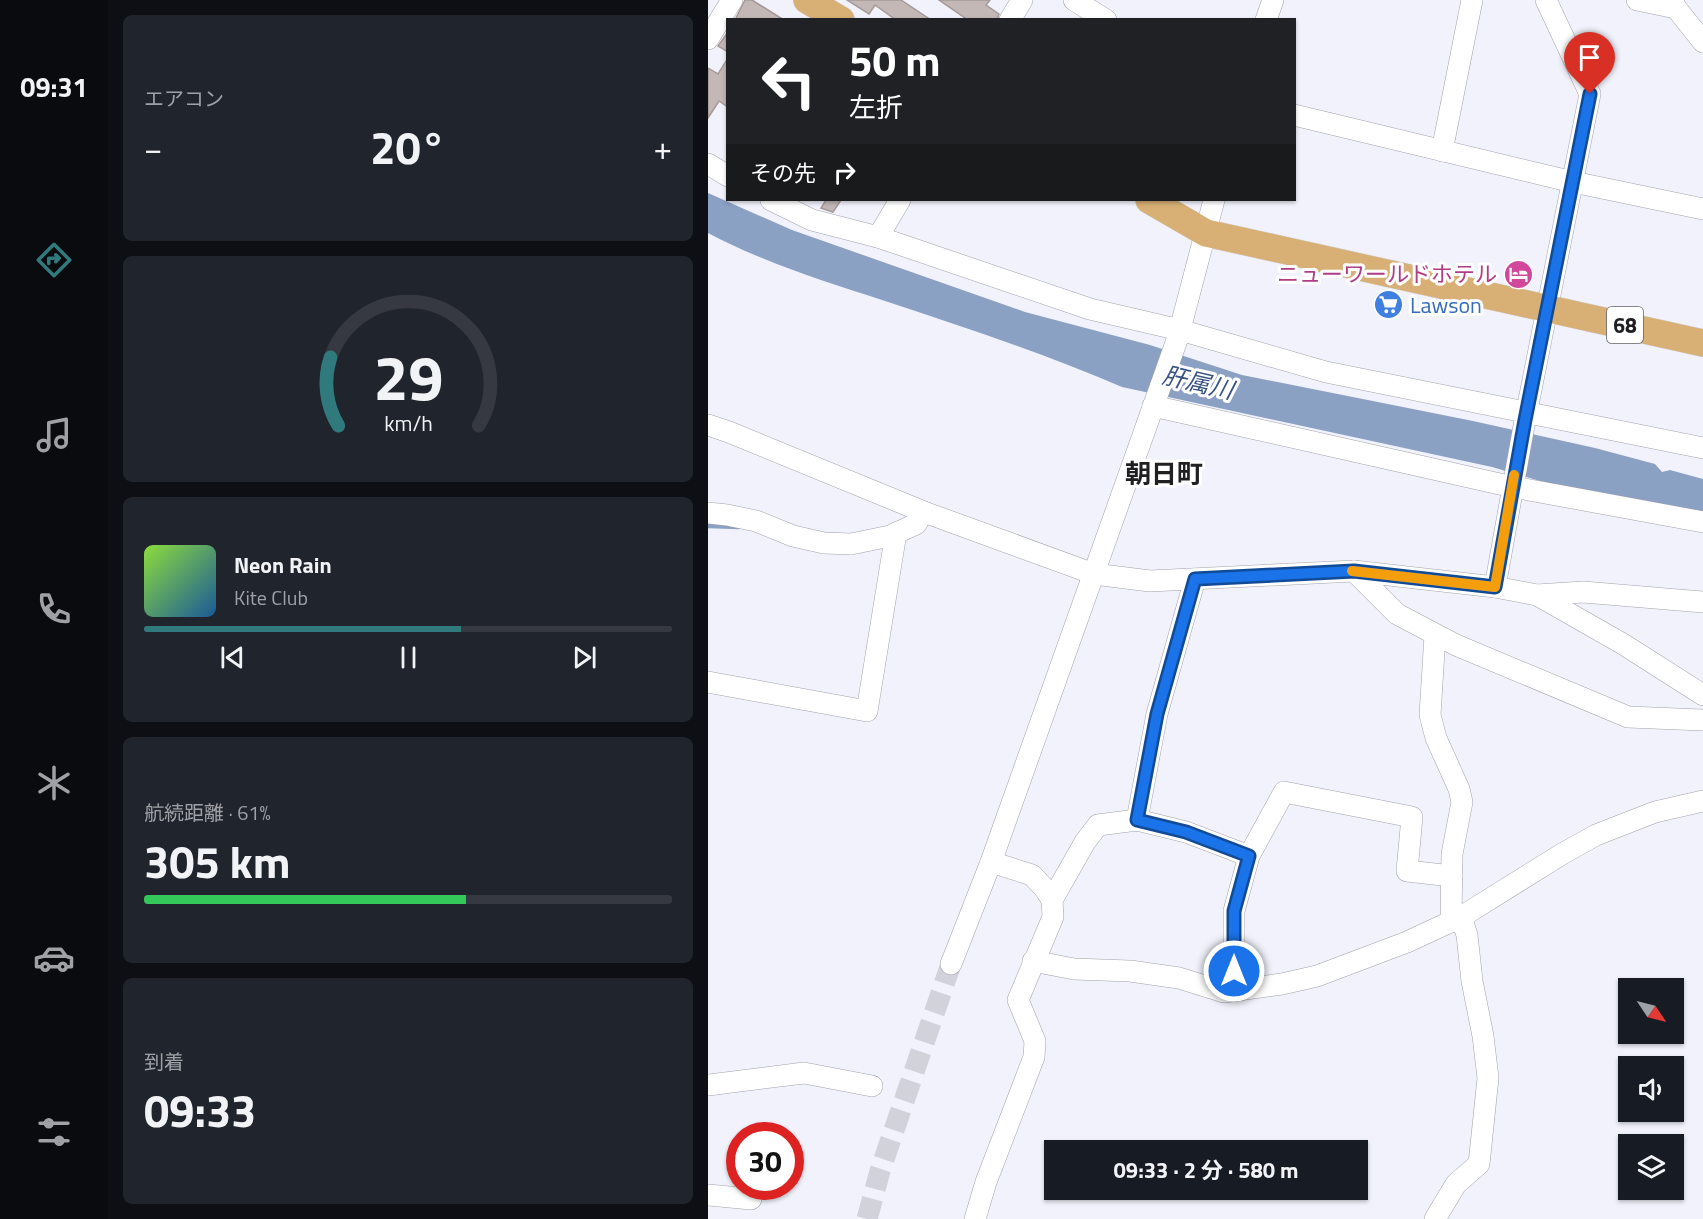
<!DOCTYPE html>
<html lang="ja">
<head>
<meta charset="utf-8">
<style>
  :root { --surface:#171b24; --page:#20242c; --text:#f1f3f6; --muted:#9ea1a6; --line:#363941; --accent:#307a7e }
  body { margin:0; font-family:"Titillium Web","Noto Sans JP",sans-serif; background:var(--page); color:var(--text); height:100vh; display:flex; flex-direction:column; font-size:22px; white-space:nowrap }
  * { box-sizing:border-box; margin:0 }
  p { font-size:20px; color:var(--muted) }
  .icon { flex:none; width:33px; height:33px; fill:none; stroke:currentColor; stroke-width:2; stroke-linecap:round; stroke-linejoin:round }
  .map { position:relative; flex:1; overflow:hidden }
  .panel { display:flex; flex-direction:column; gap:15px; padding:15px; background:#0d0f14; width:600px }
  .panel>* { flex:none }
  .banner { position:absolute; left:18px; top:18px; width:570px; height:183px; border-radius:0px; box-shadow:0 2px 4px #0004; background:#202124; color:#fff; overflow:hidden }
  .needle { width:39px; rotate:125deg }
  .fabs { position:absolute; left:910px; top:978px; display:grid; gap:12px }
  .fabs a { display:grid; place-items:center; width:66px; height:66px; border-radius:0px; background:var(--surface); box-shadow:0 2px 4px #0004; font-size:30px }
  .speed { position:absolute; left:18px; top:1122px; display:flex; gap:12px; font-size:30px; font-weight:700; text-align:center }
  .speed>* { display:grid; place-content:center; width:78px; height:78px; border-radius:50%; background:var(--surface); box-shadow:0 2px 4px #0004; line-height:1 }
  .speed .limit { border:9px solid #d22; background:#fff; color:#111 }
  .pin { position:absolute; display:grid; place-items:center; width:51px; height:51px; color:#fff; margin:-62px -26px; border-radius:50% 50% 50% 0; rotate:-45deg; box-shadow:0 0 6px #0007 }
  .pin .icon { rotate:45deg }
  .me { position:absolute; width:66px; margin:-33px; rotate:0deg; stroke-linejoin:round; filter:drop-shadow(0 0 4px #0008) }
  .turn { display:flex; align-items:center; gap:21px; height:126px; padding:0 24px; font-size:27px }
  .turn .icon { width:78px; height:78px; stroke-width:2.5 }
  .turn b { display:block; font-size:42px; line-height:51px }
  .then { display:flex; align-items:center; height:57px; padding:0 24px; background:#0003; gap:12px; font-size:22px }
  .big { font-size:45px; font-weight:700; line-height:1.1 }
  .panel .tile { flex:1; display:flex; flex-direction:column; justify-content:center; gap:9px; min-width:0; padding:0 21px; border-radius:9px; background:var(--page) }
  .panel .dial { align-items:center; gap:0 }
  .dial svg { height:156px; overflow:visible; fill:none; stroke:var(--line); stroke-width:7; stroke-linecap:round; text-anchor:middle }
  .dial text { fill:var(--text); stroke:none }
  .song { display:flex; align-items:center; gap:18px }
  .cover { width:72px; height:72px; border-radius:9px; background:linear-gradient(135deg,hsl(90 70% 55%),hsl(210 70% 35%)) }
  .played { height:6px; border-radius:3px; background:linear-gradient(90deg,var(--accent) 60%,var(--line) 60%) }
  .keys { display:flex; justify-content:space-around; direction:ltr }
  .heat { display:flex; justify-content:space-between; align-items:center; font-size:33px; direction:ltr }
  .charge { height:9px; border-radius:4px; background:linear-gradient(90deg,#34c759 61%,var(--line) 0) }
  .trip { position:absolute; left:336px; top:1140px; width:324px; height:60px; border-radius:0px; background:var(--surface); box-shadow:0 2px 4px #0004; font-weight:700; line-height:60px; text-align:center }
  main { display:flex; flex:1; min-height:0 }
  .tabs { display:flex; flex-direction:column; width:108px; justify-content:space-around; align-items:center; background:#090b0e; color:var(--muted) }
  .tabs .icon { width:42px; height:42px }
  .tabs .on { color:var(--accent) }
  .tabs b { font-size:27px; color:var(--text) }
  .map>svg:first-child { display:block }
  .water { fill:#8ba1c4 }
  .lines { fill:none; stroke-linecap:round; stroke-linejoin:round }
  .stream { stroke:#8ba1c4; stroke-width:4.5 }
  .building { fill:#c3b8b6; stroke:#a59a98; stroke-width:1.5 }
  .minor-tunnel { stroke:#d2d2db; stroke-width:21; stroke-dasharray:21 10; stroke-linecap:butt }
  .minor-casing { stroke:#a2a2ab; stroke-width:22 }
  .major-casing { stroke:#d2d2d3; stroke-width:28 }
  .minor { stroke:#fff; stroke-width:21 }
  .major { stroke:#d8b075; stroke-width:27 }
  .route-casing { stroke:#114b97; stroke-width:15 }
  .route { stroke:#1a73e8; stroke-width:10 }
  .slow { stroke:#f59e0b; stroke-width:10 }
  .labels { text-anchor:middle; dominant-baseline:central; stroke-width:6; stroke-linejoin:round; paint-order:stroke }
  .shield { fill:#fff; stroke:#636365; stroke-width:1.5 }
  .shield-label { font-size:21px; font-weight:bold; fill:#202023 }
  .hotel-label { font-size:22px; fill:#b23c85; stroke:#fff; text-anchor:end }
  .shop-label { font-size:22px; fill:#366cbe; stroke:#fff; text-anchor:start }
  .water-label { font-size:24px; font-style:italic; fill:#365383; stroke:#fff }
  .quarter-label { font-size:26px; font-weight:bold; fill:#202023; stroke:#fff }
</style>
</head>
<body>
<main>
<nav class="tabs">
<b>09:31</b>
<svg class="icon on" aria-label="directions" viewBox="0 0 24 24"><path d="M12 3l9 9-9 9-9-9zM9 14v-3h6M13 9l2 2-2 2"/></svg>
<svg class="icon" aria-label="music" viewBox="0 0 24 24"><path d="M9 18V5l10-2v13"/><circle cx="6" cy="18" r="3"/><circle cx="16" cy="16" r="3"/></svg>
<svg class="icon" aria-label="phone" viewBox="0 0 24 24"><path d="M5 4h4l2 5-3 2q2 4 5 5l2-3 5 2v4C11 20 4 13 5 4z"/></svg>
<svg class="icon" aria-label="climate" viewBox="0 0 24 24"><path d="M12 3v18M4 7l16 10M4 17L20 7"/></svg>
<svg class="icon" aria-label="car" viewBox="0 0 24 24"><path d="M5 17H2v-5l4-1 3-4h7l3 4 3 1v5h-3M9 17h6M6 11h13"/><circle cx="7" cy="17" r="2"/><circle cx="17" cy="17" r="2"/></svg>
<svg class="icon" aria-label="filters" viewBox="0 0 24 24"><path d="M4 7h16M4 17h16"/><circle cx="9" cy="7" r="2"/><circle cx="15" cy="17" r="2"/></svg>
</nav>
<section class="panel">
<div class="tile"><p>エアコン</p>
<div class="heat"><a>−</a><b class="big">20°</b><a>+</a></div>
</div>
<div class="tile dial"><svg viewBox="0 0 100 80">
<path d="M14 69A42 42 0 1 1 86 69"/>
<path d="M14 69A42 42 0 0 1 10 34" stroke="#307a7e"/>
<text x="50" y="56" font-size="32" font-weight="700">29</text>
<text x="50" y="72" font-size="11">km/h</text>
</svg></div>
<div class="tile">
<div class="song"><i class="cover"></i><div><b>Neon Rain</b><p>Kite Club</p></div></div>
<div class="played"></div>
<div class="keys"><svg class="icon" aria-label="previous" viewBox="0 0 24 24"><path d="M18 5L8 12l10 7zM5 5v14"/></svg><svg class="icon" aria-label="pause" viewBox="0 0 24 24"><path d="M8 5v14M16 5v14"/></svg><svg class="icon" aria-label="next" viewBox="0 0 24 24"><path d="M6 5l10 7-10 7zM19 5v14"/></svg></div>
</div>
<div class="tile"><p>航続距離 · 61%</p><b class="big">305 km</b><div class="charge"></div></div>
<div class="tile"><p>到着</p><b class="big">09:33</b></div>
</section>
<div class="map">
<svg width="995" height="1219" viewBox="0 0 995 1219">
  <rect width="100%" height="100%" fill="#f2f2fc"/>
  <path class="water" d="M0,193L84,230L317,312L442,345L534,375L765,421L887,448L947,464L954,472L962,470L995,479V515L832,481L784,467L414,387C336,353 255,327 174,300C115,281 55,262 0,233Z"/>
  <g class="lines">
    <polyline class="stream" points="0,526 31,527"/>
  </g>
  <g class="building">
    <polygon points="37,0 44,0 76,20 27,20"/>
    <polygon points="139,0 193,0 223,20 188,20 167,5 161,14"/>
    <polygon points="231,0 282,0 278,5 291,14 289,20 260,20"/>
    <polygon points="20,32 20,52 10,46"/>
    <polygon points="20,58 20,107 11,101 0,118 0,68 10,74"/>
    <polygon points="118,200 133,200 125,212 113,208"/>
  </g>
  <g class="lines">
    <polyline class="minor-tunnel" points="159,1219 172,1171 243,964"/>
    <defs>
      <g id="minor">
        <polyline points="366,0 398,20"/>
        <polyline points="929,0 968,8"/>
        <polyline points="964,0 968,8 995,42"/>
        <polyline points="302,20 314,0"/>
        <polyline points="558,20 565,0"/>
        <polyline points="0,39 24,0"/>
        <polyline points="586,115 865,182 995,209"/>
        <polyline points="734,151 764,0"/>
        <polyline points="0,164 20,176"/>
        <polyline points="63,200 104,220 170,237 382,309 472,330 618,372 995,448"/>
        <polyline points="170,237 192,200"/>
        <polyline points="445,406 805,487 995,522"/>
        <polyline points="0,425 21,432 216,512 386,574 442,581 646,571 787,587 829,595 875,592 995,602"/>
        <polyline points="0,513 19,515 48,521 85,536 116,543 143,544 182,536 208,524 216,512"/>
        <polyline points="646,571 689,614 748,645 920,717 995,720"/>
        <polyline points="787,587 817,420 882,94 838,0"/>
        <polyline points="829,595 915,644 995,695"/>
        <polyline points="727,635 722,715 728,738 751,789 754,802 744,854 743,922"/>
        <polyline points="0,682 159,711 188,533"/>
        <polyline points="429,820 449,714 487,579"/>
        <polyline points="344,900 377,842 390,825 429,820 478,832 541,856 576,792 704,817 699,871 744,876"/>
        <polyline points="325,961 366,969 422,971 471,978 516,992 574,984 609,976 699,942 753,917 854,854 888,835 947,812 995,801"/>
        <polyline points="243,964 283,862 470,337 506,200"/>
        <polyline points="526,991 526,911 541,856"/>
        <polyline points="0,1085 96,1073 164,1086"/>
        <polyline points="0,1195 43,1199"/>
        <polyline points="267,1219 278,1182 326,1057 327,1041 310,1000 345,917 344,900 337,889 324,875 283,862"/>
        <polyline points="727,1219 748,1184 771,1164 780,1078 775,1036 764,981 759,935 753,917"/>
      </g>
      <g id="major">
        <polyline points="99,0 133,20"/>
        <polyline points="441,200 498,233 995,343"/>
      </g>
    </defs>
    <use href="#minor" class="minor-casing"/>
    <use href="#major" class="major-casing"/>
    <use href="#minor" class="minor"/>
    <use href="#major" class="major"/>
  </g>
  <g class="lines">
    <defs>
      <polyline id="route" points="526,971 526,911 541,856 478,832 429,820 449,714 487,579 646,571 787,587 817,420 882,94"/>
    </defs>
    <use href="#route" class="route-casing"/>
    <use href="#route" class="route"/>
    <polyline class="slow" points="644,571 787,587 806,475"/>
  </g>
  <defs>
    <symbol id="hotel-disc" viewBox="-11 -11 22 22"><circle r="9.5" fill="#d1479c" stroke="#fff"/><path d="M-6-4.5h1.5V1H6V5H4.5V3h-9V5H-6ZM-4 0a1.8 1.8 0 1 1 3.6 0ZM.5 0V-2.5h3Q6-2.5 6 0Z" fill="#fff"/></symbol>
    <symbol id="supermarket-disc" viewBox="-11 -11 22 22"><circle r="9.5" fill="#3f7fe0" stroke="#fff"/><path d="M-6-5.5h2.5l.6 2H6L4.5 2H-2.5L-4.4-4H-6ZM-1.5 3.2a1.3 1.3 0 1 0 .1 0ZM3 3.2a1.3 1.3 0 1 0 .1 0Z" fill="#fff"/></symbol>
  </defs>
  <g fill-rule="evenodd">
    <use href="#hotel-disc" x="794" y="258" width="33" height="33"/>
    <use href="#supermarket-disc" x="664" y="288" width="33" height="33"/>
  </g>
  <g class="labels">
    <rect class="shield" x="899" y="307" width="36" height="36" rx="4.5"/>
    <g class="shield-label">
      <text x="917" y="325">68</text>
    </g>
    <g class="hotel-label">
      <text x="789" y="274">ニューワールドホテル</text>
    </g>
    <g class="shop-label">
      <text x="702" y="305">Lawson</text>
    </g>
    <g class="water-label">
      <text transform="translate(490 382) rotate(13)">肝属川</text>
    </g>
    <g class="quarter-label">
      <text x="456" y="473">朝日町</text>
    </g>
  </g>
</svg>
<div class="fabs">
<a><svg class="needle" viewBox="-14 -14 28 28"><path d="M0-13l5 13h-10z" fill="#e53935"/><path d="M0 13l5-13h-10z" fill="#9ea1a6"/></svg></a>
<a><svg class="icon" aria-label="sound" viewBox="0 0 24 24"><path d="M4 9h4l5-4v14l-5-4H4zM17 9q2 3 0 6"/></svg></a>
<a><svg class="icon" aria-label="layers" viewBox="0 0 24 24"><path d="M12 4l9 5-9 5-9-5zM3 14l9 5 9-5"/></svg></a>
</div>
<div class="speed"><div class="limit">30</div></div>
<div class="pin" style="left:882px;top:94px;background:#d93025"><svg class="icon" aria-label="arrive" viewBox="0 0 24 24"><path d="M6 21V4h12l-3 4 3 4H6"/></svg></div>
<svg class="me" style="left:526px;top:971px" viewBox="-20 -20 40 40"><circle r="17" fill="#1a73e8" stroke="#fff" stroke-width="3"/><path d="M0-11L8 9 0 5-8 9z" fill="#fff"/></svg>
<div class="trip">09:33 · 2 分 · 580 m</div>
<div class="banner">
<div class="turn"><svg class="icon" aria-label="left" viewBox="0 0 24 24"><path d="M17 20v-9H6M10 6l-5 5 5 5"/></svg><div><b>50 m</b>左折</div></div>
<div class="then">その先<svg class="icon" aria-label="right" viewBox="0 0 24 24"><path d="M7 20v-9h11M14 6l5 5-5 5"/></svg></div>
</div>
</div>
</main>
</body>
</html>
